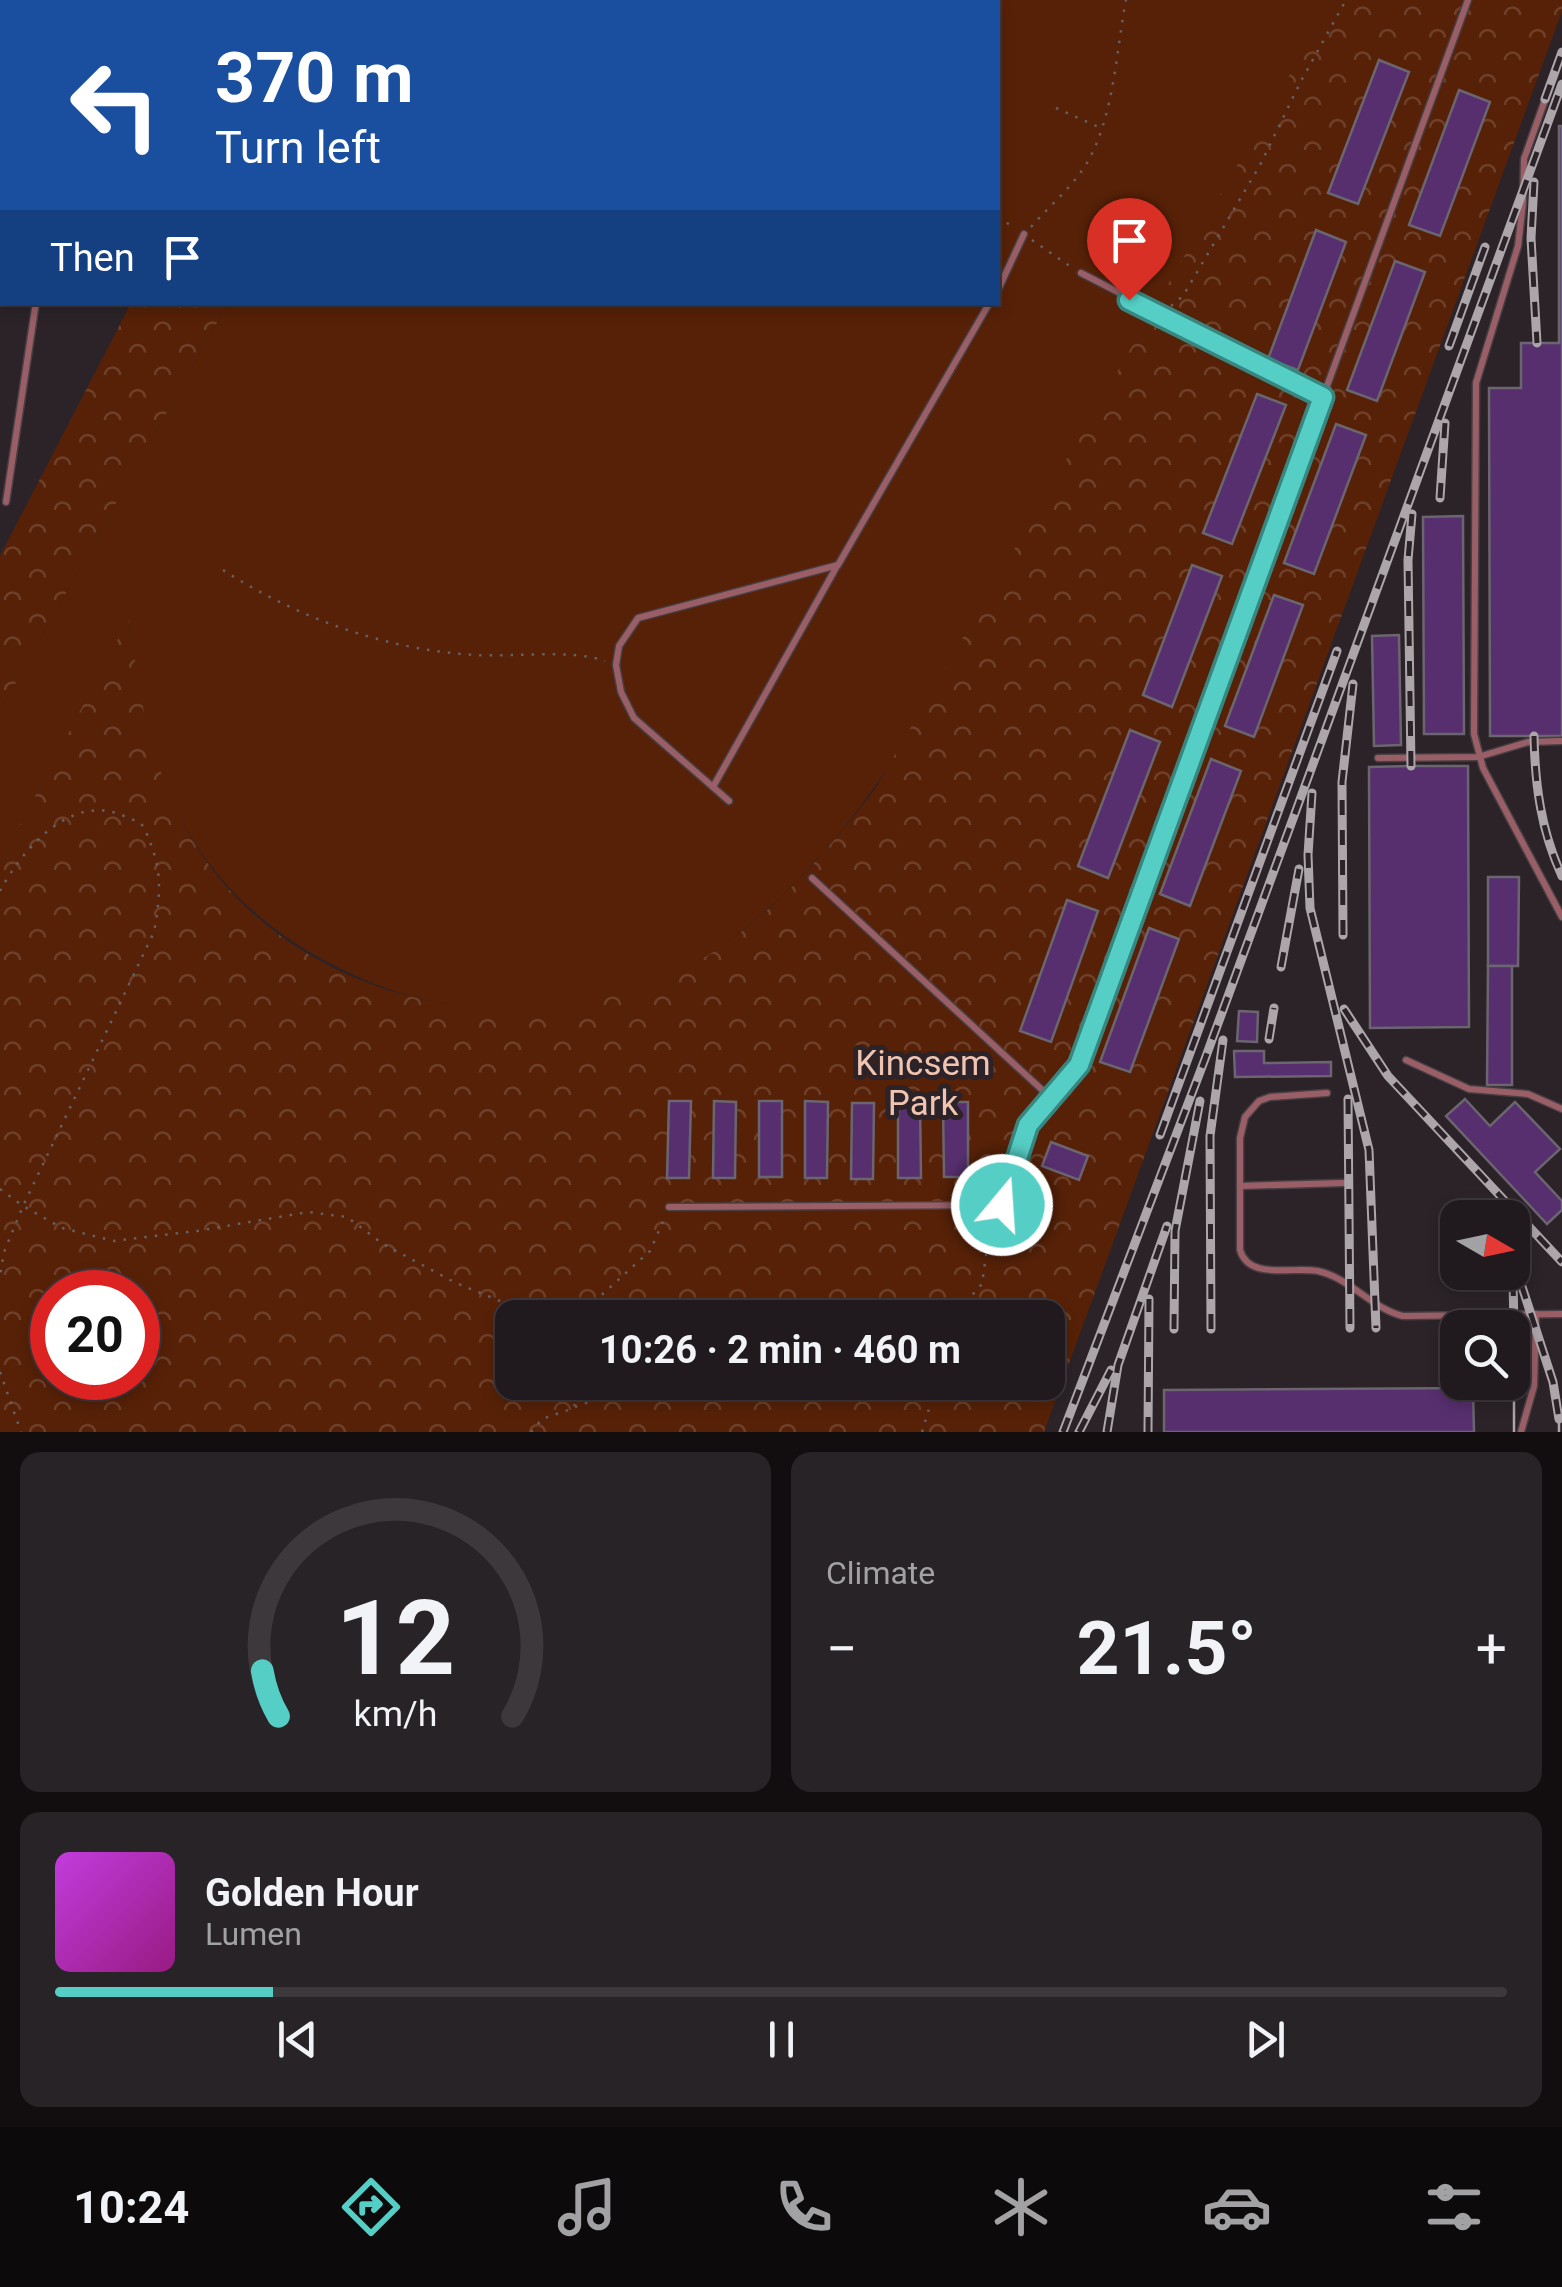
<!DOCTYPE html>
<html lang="en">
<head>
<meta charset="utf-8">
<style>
  :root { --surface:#201a1e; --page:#282327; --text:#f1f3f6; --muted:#a2a1a4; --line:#3d383c; --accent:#55cec5 }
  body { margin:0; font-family:Roboto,sans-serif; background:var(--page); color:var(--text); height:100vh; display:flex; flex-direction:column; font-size:38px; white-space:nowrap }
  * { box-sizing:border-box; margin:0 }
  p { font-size:32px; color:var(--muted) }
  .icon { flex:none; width:55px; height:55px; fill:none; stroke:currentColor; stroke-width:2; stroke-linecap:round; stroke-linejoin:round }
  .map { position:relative; height:1432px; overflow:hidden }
  .side { display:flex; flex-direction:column; gap:20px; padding:20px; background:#120e10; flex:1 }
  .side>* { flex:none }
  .hud { position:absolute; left:0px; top:0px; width:1000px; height:305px; box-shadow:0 5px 15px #0003,0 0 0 2px var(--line); background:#1a4fa0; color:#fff; overflow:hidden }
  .needle { width:65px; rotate:99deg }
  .buttons { position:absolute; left:1440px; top:1200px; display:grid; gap:20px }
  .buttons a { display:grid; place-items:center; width:90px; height:90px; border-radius:20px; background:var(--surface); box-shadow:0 5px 15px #0003,0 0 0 2px var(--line); font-size:50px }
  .speed { position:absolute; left:30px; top:1270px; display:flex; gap:20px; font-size:50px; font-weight:700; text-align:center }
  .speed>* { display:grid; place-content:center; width:130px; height:130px; border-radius:50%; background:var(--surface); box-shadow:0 5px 15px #0003,0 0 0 2px var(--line); line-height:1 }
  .speed .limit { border:15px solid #d22; background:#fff; color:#111 }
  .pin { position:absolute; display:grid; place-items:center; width:85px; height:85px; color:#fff; margin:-102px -42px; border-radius:50% 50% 50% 0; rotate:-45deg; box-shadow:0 0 10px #0007 }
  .pin .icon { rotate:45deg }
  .me { position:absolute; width:110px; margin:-55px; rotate:18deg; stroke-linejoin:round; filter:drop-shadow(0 0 8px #0008) }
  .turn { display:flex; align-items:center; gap:35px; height:210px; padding:0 50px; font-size:45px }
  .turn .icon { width:130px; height:130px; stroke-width:2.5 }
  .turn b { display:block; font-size:70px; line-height:85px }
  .then { display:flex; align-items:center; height:95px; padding:0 50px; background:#0003; gap:20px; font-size:38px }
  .big { font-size:75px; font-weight:700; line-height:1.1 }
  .side .widget { flex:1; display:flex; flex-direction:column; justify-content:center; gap:15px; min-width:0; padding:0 35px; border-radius:20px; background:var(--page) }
  .side .dial { align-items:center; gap:0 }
  .dial svg { height:260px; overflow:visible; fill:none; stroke:var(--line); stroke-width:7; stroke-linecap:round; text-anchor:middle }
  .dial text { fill:var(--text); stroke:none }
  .song { display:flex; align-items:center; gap:30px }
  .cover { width:120px; height:120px; border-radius:15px; background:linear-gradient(135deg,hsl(290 70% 55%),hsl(310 70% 35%)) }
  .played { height:10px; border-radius:5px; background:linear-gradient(90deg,var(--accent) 15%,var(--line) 15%) }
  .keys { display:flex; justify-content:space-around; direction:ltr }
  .heat { display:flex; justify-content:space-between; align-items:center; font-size:55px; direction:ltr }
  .side .tiles { flex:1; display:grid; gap:20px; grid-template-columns:1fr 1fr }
  .widget:last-child { grid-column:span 2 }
  .trip { position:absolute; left:495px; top:1300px; width:570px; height:100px; border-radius:20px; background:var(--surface); box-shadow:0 5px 15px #0003,0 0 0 2px var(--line); font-weight:700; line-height:100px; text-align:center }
  .dock { display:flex; height:160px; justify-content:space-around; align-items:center; background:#0d0a0c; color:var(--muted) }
  .dock .icon { width:70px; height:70px }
  .dock .current { color:var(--accent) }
  .dock b { font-size:45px; color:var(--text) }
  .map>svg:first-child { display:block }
  .green { fill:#572107 }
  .park { fill:url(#park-crowns); fill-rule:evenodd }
  .building { fill:#572f6f; stroke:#6a656e; stroke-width:2.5 }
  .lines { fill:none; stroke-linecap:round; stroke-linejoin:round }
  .lane-casing { stroke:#473f44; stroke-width:9 }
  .path { stroke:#665f63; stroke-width:2.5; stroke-dasharray:2.5 8; stroke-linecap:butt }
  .lane { stroke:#9a5f66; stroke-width:6 }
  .tram { stroke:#aca5aa; stroke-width:2.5 }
  .rail-casing { stroke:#aca5aa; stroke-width:9 }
  .rail { stroke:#2b2328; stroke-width:5; stroke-dasharray:15; stroke-linecap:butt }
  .route-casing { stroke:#378680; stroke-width:25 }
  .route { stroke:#55cec5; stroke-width:18 }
  .labels { text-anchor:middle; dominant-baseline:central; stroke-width:10; stroke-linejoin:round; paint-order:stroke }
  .park-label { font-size:35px; fill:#f1c4b2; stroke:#2b2328 }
</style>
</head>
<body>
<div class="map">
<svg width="1562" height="1432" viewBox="0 0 1562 1432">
  <defs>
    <pattern id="park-crowns" width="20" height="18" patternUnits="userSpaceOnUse" patternTransform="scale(2.5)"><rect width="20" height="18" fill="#572107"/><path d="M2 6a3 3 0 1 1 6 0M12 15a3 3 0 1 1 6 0" fill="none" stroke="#6e402a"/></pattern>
  </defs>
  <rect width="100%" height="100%" fill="#2b2328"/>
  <g class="green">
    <polygon points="396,0 656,0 395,2"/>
    <path d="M987,0H1333L909,735C857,818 794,897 712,953C610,1020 473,1027 363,979C290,948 227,900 187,830C165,791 148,747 140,703C134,675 134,647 129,620L0,863V711L228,303L998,302V2H986Z"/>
  </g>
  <g class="park">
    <polygon points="656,0 987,0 654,2"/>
    <path d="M1333,0H1562V11L1044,1432H0V863L129,618C139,695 149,759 186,829C284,1009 541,1061 710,954C776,912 828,850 875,789ZM52,1292H138V1378H52ZM512,1318H1048V1382H512Z"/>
    <polygon points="131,303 228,303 0,711 0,556"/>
  </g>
  <g class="building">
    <polygon points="1379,60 1409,72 1358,204 1328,193"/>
    <polygon points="1459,90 1490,102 1440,236 1409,225"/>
    <polygon points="1559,126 1562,126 1562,736 1490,736 1489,388 1521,388 1521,343 1559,343"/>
    <polygon points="1316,230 1346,242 1298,370 1268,359"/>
    <polygon points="1395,261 1425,272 1377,401 1347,390"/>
    <polygon points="1257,394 1286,405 1232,544 1203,533"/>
    <polygon points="1336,424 1366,435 1314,574 1284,563"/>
    <polygon points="1463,516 1464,734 1424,734 1423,517"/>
    <polygon points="1192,565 1222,576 1172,707 1143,695"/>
    <polygon points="1274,595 1303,605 1254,737 1225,726"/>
    <polygon points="1399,635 1401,745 1374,746 1372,636"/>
    <polygon points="1130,730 1160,742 1108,878 1078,866"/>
    <polygon points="1211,759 1241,771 1190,906 1160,894"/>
    <polygon points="1411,766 1468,766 1469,1027 1370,1028 1369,767"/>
    <polygon points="1488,877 1519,877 1518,966 1488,966"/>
    <polygon points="1067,900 1098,911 1051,1042 1020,1031"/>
    <polygon points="1149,928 1179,939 1130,1072 1100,1062"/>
    <polygon points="1488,966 1512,966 1512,1085 1487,1085"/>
    <polygon points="1239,1011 1258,1012 1257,1042 1237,1041"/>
    <polygon points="1234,1051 1264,1051 1264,1063 1331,1062 1331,1076 1235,1077"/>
    <polygon points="1465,1099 1490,1126 1515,1102 1560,1149 1535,1172 1562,1201 1562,1210 1547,1224 1446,1116"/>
    <polygon points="669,1101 691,1101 689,1178 667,1178"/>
    <polygon points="714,1101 736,1102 735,1178 713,1178"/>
    <rect x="759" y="1101" width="23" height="76"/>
    <polygon points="805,1101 828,1102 827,1178 805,1178"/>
    <polygon points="898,1102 920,1102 921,1178 898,1178"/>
    <polygon points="943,1102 968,1102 968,1177 944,1177"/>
    <polygon points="852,1103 874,1103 873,1179 851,1179"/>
    <polygon points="1051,1142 1088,1156 1079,1180 1042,1166"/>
    <polygon points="1473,1388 1474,1432 1164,1432 1164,1390"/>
  </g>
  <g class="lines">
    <defs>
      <g id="lane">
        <polyline points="80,2 80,0"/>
        <polyline points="1562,52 1524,159 1523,203 1518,246 1476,383 1474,734 1483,768 1562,917"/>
        <polyline points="1081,273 1323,397"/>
        <polyline points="998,290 1024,234"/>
        <polyline points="6,502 36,302"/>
        <polyline points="1378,758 1478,757 1528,742 1562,741"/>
        <polyline points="713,787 837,566"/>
        <polyline points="729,801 634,718 621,692 616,665 619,646 638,618 838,565 990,302"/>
        <polyline points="812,878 1051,1098"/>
        <polyline points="1406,1060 1469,1089 1528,1094 1562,1109"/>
        <path d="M1327,1093L1270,1097L1259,1101L1245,1117L1240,1138V1250C1249,1281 1293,1266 1318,1271C1350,1278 1371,1308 1403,1316L1562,1314"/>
        <polyline points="1240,1186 1343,1183"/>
        <polyline points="669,1207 1002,1205 1028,1125 1079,1065 1468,0"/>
        <polyline points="1521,1432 1534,1386 1536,1314"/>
      </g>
    </defs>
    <use href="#lane" class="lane-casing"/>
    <g class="path">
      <polyline points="1056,108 1101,128"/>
      <polyline points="998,217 1013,227"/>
      <path d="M1031,227C1050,205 1073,187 1088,161C1114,115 1116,52 1126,0"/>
      <polyline points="1032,240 1071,267"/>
      <polyline points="1171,306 1183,296 1260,165 1301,81 1346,0"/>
      <path d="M223,570C298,618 385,650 476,655C514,657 572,649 605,661"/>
      <path d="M0,891C23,848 74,789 128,818C133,820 139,821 142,825C146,829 147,835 149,840C163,872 160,898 154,932L23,1206L4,1252L0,1276"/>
      <polyline points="0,1189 23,1206 62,1228 114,1241 197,1231 308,1212 347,1217 383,1244 456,1283 542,1318"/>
      <polyline points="582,1318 584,1311 650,1251 665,1217"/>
      <polyline points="952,1318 982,1284 987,1248 998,1217"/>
      <polyline points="0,1372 21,1432"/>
      <polyline points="575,1407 646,1382"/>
      <polyline points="531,1432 542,1419 574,1408 578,1382"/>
      <polyline points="922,1432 937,1382"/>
    </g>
    <use href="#lane" class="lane"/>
    <g class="tram">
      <polyline points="1514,1388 1514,1432"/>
      <polyline points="1559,1432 1559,1419"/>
    </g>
    <defs>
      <g id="rail">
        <polyline points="1545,99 1562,52"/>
        <polyline points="1534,182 1531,238 1537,343"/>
        <polyline points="1449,346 1485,247"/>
        <polyline points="1440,498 1445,423"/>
        <path d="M1534,736C1535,785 1541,831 1562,876"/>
        <polyline points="1411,766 1408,560 1412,514"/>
        <polyline points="1312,793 1308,855 1310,908 1369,1150 1376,1328"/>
        <polyline points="1343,935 1342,782 1353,684"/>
        <polyline points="1281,967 1299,869"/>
        <polyline points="1344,1009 1388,1076 1562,1262"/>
        <polyline points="1269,1039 1274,1008"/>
        <polyline points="1348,1099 1350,1328"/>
        <polyline points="1160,1135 1337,651"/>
        <polyline points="1512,1256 1553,1382 1559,1419"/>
        <polyline points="1513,1281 1514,1327"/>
        <polyline points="1174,1329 1175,1231 1200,1101"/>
        <polyline points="1211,1329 1210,1136 1223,1040"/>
        <polyline points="1063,1432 1205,1059 1562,84"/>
        <polyline points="1079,1432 1111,1370"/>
        <polyline points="1107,1432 1118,1365 1167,1226"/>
        <polyline points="1148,1432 1149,1299"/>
      </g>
    </defs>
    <use href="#rail" class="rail-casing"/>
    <use href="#rail" class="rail"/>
  </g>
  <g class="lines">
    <defs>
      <polyline id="route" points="1002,1205 1028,1125 1079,1065 1323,397 1129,300"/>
    </defs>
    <use href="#route" class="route-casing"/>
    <use href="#route" class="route"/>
  </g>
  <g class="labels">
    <g class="park-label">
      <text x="923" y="1063">Kincsem<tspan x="923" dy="40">Park</tspan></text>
    </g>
  </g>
</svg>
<div class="buttons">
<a><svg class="needle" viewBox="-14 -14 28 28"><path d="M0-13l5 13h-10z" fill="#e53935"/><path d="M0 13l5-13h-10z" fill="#a2a1a4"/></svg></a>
<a><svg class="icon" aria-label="search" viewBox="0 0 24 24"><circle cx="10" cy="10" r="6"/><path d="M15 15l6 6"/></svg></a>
</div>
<div class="speed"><div class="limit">20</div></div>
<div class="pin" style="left:1129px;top:300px;background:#d93025"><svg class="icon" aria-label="arrive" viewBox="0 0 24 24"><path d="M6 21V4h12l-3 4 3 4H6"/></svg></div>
<svg class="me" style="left:1002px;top:1205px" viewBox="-20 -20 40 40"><circle r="17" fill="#55cec5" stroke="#fff" stroke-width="3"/><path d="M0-11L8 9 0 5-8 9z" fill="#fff"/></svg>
<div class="trip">10:26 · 2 min · 460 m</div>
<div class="hud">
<div class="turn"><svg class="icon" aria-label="left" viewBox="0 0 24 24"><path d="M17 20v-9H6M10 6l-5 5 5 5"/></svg><div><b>370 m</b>Turn left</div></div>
<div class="then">Then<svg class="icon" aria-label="arrive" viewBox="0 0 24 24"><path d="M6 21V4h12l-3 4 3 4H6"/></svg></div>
</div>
</div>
<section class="side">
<div class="tiles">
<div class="widget dial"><svg viewBox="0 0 100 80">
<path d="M14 69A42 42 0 1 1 86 69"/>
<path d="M14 69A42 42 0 0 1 9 55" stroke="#55cec5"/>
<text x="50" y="56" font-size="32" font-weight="700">12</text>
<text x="50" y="72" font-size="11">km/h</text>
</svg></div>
<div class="widget"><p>Climate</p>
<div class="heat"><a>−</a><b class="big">21.5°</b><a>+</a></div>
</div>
<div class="widget">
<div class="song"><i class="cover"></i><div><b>Golden Hour</b><p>Lumen</p></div></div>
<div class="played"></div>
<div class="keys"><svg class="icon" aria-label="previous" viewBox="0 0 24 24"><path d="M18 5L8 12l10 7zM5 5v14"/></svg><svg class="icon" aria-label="pause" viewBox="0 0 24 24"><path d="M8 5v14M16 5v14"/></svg><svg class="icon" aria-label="next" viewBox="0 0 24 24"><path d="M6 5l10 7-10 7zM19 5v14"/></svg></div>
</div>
</div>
</section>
<nav class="dock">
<b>10:24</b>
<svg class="icon current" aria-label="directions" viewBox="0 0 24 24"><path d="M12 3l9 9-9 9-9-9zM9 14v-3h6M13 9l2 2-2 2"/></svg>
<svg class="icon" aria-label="music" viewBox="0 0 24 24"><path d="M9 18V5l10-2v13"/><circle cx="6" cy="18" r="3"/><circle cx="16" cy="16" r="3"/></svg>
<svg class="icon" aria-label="phone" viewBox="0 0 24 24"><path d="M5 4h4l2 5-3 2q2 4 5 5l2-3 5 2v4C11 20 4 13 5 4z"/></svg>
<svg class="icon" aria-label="climate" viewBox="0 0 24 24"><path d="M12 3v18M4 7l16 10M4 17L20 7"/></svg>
<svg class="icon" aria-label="car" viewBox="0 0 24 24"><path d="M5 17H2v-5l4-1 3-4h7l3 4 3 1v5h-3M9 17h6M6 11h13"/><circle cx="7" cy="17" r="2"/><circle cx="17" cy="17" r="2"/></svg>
<svg class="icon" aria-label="filters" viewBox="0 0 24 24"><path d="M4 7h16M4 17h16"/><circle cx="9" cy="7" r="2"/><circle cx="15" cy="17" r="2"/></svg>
</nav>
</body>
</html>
